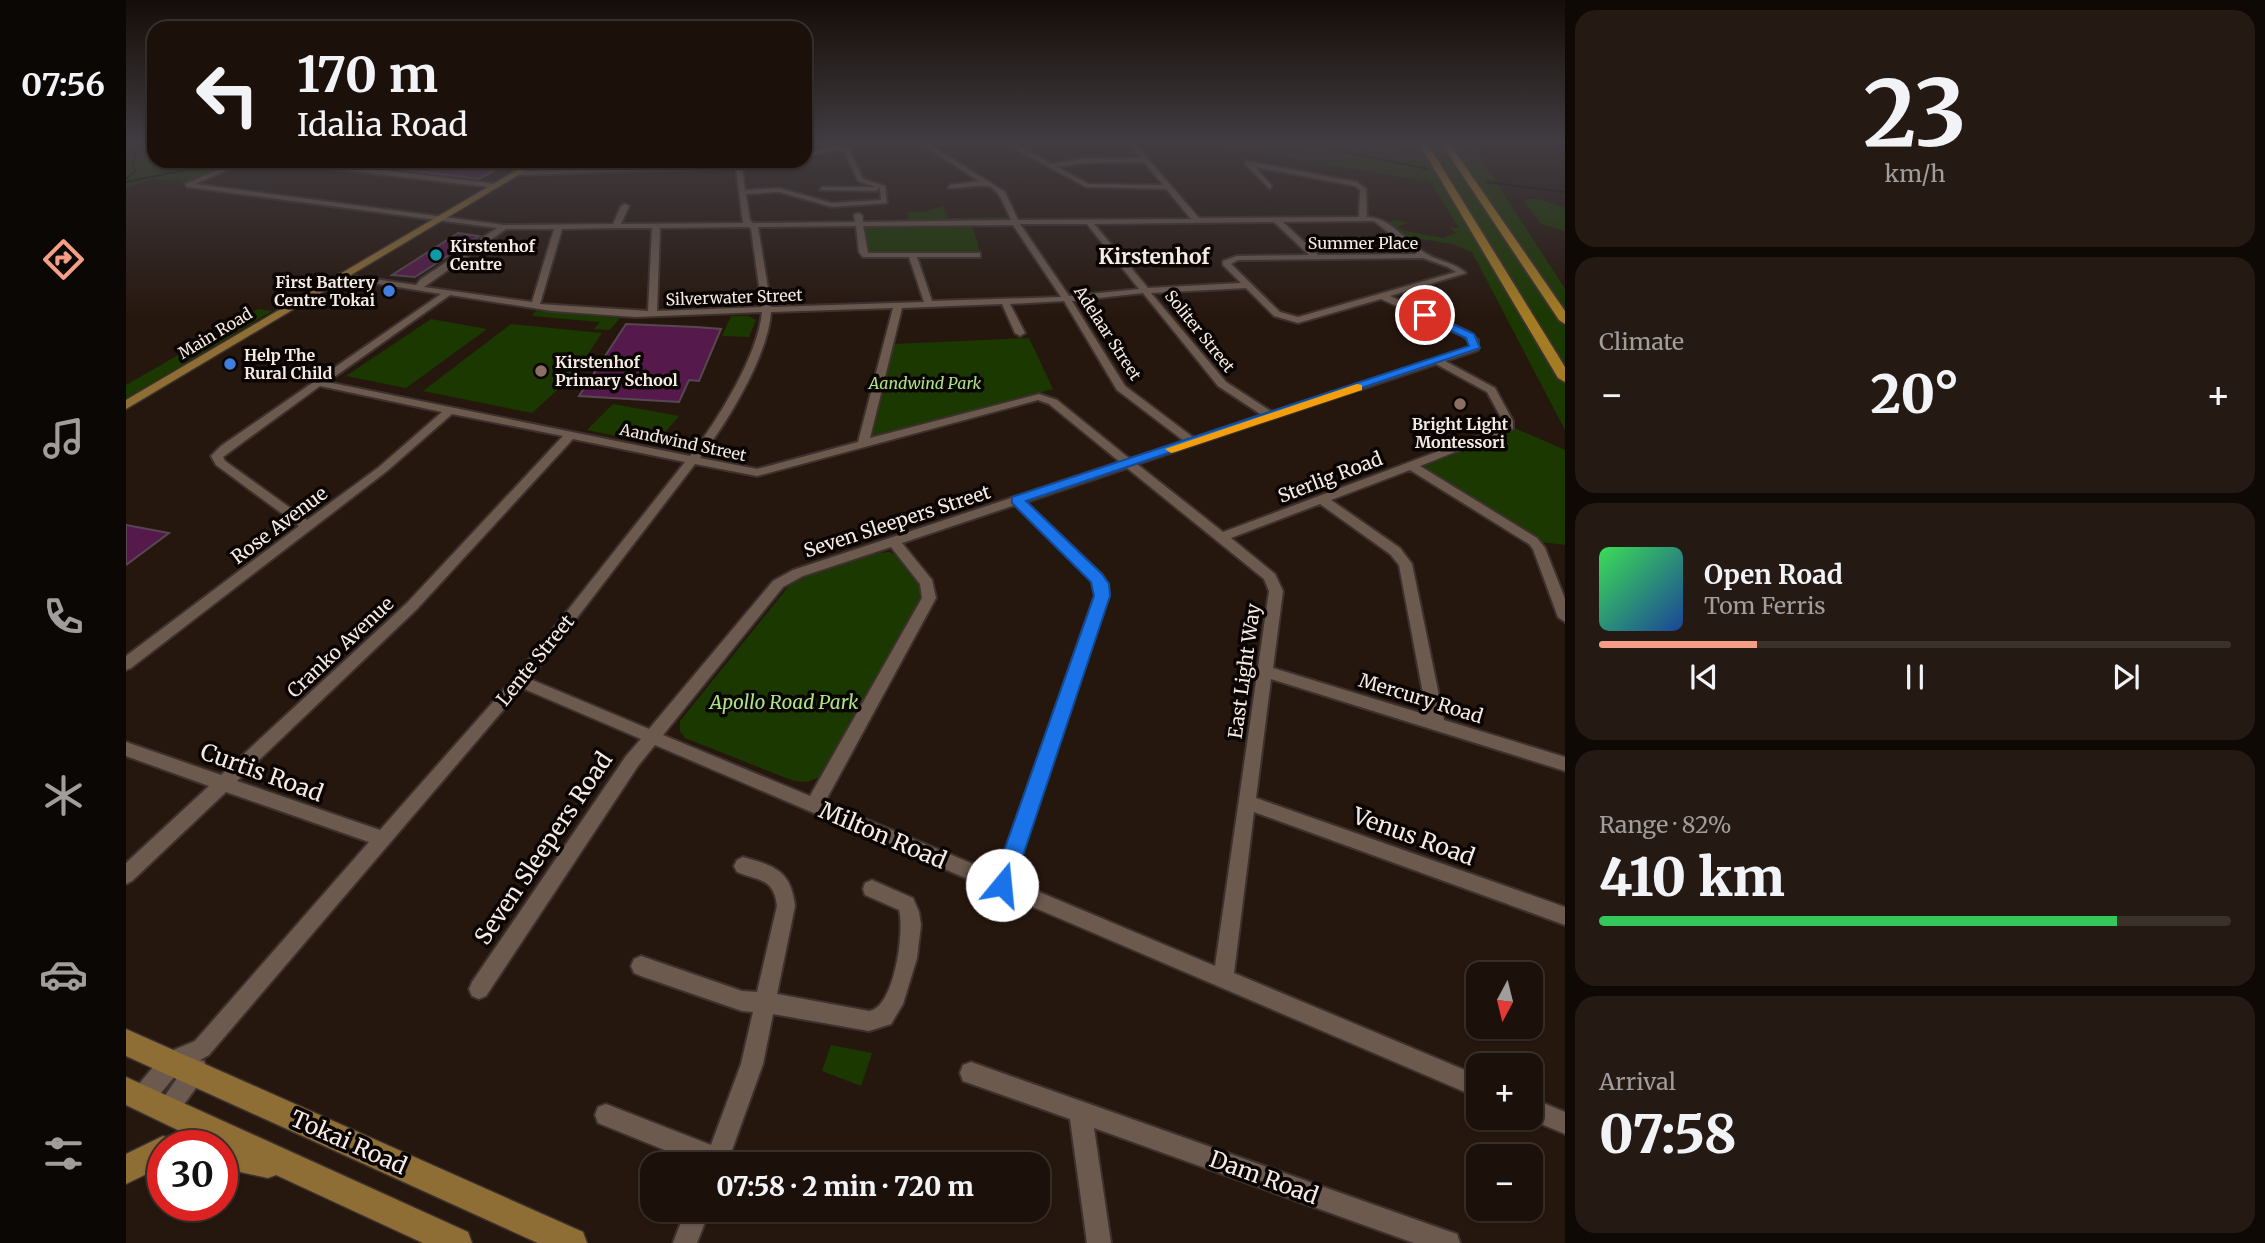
<!DOCTYPE html>
<html lang="en">
<head>
<meta charset="utf-8">
<style>
  :root { --surface:#1c110a; --page:#251a13; --text:#f1f3f6; --muted:#a09d9c; --line:#3a312b; --accent:#f49e87 }
  body { margin:0; font-family:Merriweather,serif; background:var(--page); color:var(--text); height:100vh; display:flex; flex-direction:column; font-size:26px; white-space:nowrap }
  * { box-sizing:border-box; margin:0 }
  p { font-size:23px; color:var(--muted) }
  .icon { flex:none; width:38px; height:38px; fill:none; stroke:currentColor; stroke-width:2; stroke-linecap:round; stroke-linejoin:round }
  .map { position:relative; flex:1; overflow:hidden }
  .details { display:flex; flex-direction:column; gap:10px; padding:10px; background:#0f0906; width:700px }
  .details>* { flex:none }
  .hud { position:absolute; left:21px; top:21px; width:665px; height:147px; border-radius:21px; box-shadow:0 2px 5px #0004,0 0 0 2px var(--line); background:#1c110a; color:var(--text); overflow:hidden }
  .needle { width:46px; rotate:187deg }
  .fabs { position:absolute; left:1340px; top:962px; display:grid; gap:14px }
  .fabs a { display:grid; place-items:center; width:77px; height:77px; border-radius:14px; background:var(--surface); box-shadow:0 2px 5px #0004,0 0 0 2px var(--line); font-size:35px }
  .speed { position:absolute; left:21px; top:1130px; display:flex; gap:14px; font-size:35px; font-weight:700; text-align:center }
  .speed>* { display:grid; place-content:center; width:91px; height:91px; border-radius:50%; background:var(--surface); box-shadow:0 2px 5px #0004,0 0 0 2px var(--line); line-height:1 }
  .speed .limit { border:10px solid #d22; background:#fff; color:#111 }
  .pin { position:absolute; display:grid; place-items:center; width:60px; height:60px; color:#fff; margin:-30px; border:4px solid #fff; border-radius:50%; box-shadow:0 2px 7px #0007 }
  .me { position:absolute; width:77px; margin:-38px; rotate:17deg; stroke-linejoin:round; filter:drop-shadow(0 0 5px #0008) }
  .turn { display:flex; align-items:center; gap:24px; height:147px; padding:0 35px; font-size:32px }
  .turn .icon { width:91px; height:91px; stroke-width:2.5 }
  .turn b { display:block; font-size:49px; line-height:60px }
  .big { font-size:52px; font-weight:800; line-height:1.1 }
  .details .tile { flex:1; display:flex; flex-direction:column; justify-content:center; gap:10px; min-width:0; padding:0 24px; border-radius:21px; background:var(--page) }
  .details .dial { align-items:center; gap:0 }
  .dial b { font-size:91px; line-height:1 }
  .song { display:flex; align-items:center; gap:21px }
  .cover { width:84px; height:84px; border-radius:10px; background:linear-gradient(135deg,hsl(130 70% 55%),hsl(220 70% 35%)) }
  .played { height:7px; border-radius:4px; background:linear-gradient(90deg,var(--accent) 25%,var(--line) 25%) }
  .keys { display:flex; justify-content:space-around; direction:ltr }
  .heat { display:flex; justify-content:space-between; align-items:center; font-size:38px; direction:ltr }
  .charge { height:10px; border-radius:5px; background:linear-gradient(90deg,#34c759 82%,var(--line) 0) }
  .trip { position:absolute; left:514px; top:1152px; width:410px; height:70px; border-radius:21px; background:var(--surface); box-shadow:0 2px 5px #0004,0 0 0 2px var(--line); font-weight:800; line-height:70px; text-align:center }
  main { display:flex; flex:1; min-height:0 }
  .tab-bar { display:flex; flex-direction:column; width:126px; justify-content:space-around; align-items:center; background:#0b0704; color:var(--muted) }
  .tab-bar .icon { width:49px; height:49px }
  .tab-bar .current { color:var(--accent) }
  .tab-bar b { font-size:32px; color:var(--text) }
  .map>svg:first-child { display:block }
  .green { fill:#1a3800 }
  .lines { fill:none; stroke-linecap:round; stroke-linejoin:round }
  .stream { stroke:#030d13; stroke-width:2 }
  .building { fill:#55194b; stroke:#574753; stroke-width:2 }
  .minor-casing { stroke:#3c312e; stroke-width:4 }
  .major-casing { stroke:#3c312e; stroke-width:3 }
  .highway-casing { stroke:#3c312e; stroke-width:4 }
  .minor { fill:#6c5a4f; fill-rule:evenodd }
  .major { fill:#8e6e35; fill-rule:evenodd }
  .highway { fill:#a47c24; fill-rule:evenodd }
  .route { fill:#1a73e8; stroke:#114b97; stroke-width:2 }
  .slow { fill:#f59e0b }
  .culture-dot { fill:#0f9aa8; stroke:#0a0503; stroke-width:2.5 }
  .shop-dot { fill:#3f7fe0; stroke:#0a0503; stroke-width:2.5 }
  .education-dot { fill:#8d6e63; stroke:#0a0503; stroke-width:2.5 }
  .labels { text-anchor:middle; dominant-baseline:central; stroke-width:7; stroke-linejoin:round; paint-order:stroke }
  .far-street-label { font-size:16px; fill:#f5eae4; stroke:#0a0503 }
  .far-poi-label { font-size:16px; font-weight:bold; fill:#f5eae4; stroke:#0a0503; text-anchor:start }
  .far-park-label { font-size:16px; font-style:italic; fill:#abe485; stroke:#0a0503 }
  .street-label { font-size:19px; fill:#f5eae4; stroke:#0a0503 }
  .park-label { font-size:19px; font-style:italic; fill:#abe485; stroke:#0a0503 }
  .far-district-label { font-size:21px; font-weight:bold; fill:#f5eae4; stroke:#0a0503 }
  .near-street-label { font-size:23px; fill:#f5eae4; stroke:#0a0503 }
</style>
</head>
<body>
<main>
<nav class="tab-bar">
<b>07:56</b>
<svg class="icon current" aria-label="directions" viewBox="0 0 24 24"><path d="M12 3l9 9-9 9-9-9zM9 14v-3h6M13 9l2 2-2 2"/></svg>
<svg class="icon" aria-label="music" viewBox="0 0 24 24"><path d="M9 18V5l10-2v13"/><circle cx="6" cy="18" r="3"/><circle cx="16" cy="16" r="3"/></svg>
<svg class="icon" aria-label="phone" viewBox="0 0 24 24"><path d="M5 4h4l2 5-3 2q2 4 5 5l2-3 5 2v4C11 20 4 13 5 4z"/></svg>
<svg class="icon" aria-label="climate" viewBox="0 0 24 24"><path d="M12 3v18M4 7l16 10M4 17L20 7"/></svg>
<svg class="icon" aria-label="car" viewBox="0 0 24 24"><path d="M5 17H2v-5l4-1 3-4h7l3 4 3 1v5h-3M9 17h6M6 11h13"/><circle cx="7" cy="17" r="2"/><circle cx="17" cy="17" r="2"/></svg>
<svg class="icon" aria-label="filters" viewBox="0 0 24 24"><path d="M4 7h16M4 17h16"/><circle cx="9" cy="7" r="2"/><circle cx="15" cy="17" r="2"/></svg>
</nav>
<div class="map">
<svg width="1439" height="1243" viewBox="0 0 1439 1243">
  <rect width="100%" height="100%" fill="#26170e"/>
  <g class="green">
    <polygon points="7,143 28,143 28,161 98,161 105,164 61,182 26,179 0,188 0,165"/>
    <polygon points="1074,143 1214,143 1280,151 1274,143 1345,143 1439,289 1439,430 1346,252 1326,244 1275,236 1259,224 1268,220 1283,223 1272,226 1276,230 1317,238 1330,233 1324,228 1333,228 1304,182"/>
    <polygon points="1401,199 1412,199 1439,208 1439,231 1415,224 1398,201"/>
    <polygon points="817,206 822,218 883,217 882,220 783,222 781,212 798,212"/>
    <polygon points="744,225 846,225 854,251 839,254 744,254 740,251 738,229"/>
    <polygon points="132,309 146,311 0,399 0,385"/>
    <polygon points="410,311 494,318 484,330 468,329 474,322 406,316"/>
    <polygon points="605,316 622,316 630,320 623,337 596,336"/>
    <polygon points="305,319 361,329 280,388 220,376"/>
    <polygon points="385,324 476,333 449,374 406,413 297,391"/>
    <polygon points="903,338 927,389 742,441 767,344"/>
    <polygon points="487,404 553,416 529,444 461,430"/>
    <polygon points="1384,426 1439,450 1439,545 1407,541 1284,465"/>
    <path d="M764,552C779,560 796,580 798,596L695,776L682,782L668,781L559,738L554,731V721L662,587L673,579L750,553Z"/>
    <polygon points="705,1045 746,1053 735,1086 696,1071"/>
  </g>
  <g class="lines">
    <g class="stream">
      <polyline points="1176,143 1302,169"/>
      <polyline points="12,145 28,149"/>
      <polyline points="0,179 9,171 7,162 12,143"/>
      <polyline points="0,182 70,168 84,161"/>
      <polyline points="1360,182 1439,192"/>
    </g>
  </g>
  <g class="building">
    <polygon points="247,161 362,161 382,163 353,179 246,166"/>
    <polygon points="332,233 353,236 289,277 266,275"/>
    <polygon points="500,324 570,327 595,329 573,381 563,380 553,402 453,396"/>
    <polygon points="0,525 43,533 0,565"/>
  </g>
  <g class="lines">
    <defs>
      <g id="minor">
        <path d="M710,143H716V147L724,151L737,179L759,186L761,203L706,207L653,192L620,194L624,220L627,223L729,222L728,215L732,213L736,215L737,222L885,220C865,172 864,189 822,188L824,185L853,181L794,143H801L879,192L892,220L1065,219L1040,189L960,187L879,143H886L925,164L956,159L1015,158L1002,143H1008L1073,218L1233,217L1234,190L1229,186L1129,167L1146,186L1144,189L1119,164L1121,161L1231,182L1240,189L1241,217C1265,217 1280,243 1301,254C1314,262 1328,262 1340,273L1264,296L1343,332L1352,340V350L1319,361L1369,388L1387,421V429L1294,466L1411,538L1419,548L1439,599V622L1432,617L1407,549L1403,544L1284,470L1205,500L1274,548L1286,564L1318,720L1439,757V771L1145,679L1130,798L1439,907V925L1128,812L1108,973L1353,1076V1098L529,745L512,766L360,996L353,999L346,996L343,989L346,982L500,756L515,739L396,688L83,1055L74,1060L78,1061L81,1069L78,1077L48,1118L40,1121L32,1118L29,1110L58,1068L54,1070L24,1106L16,1109L8,1106L5,1098L8,1090L38,1054L69,1041L243,842L100,792L6,881L0,884V863L83,786L0,756V742L95,775L281,603L437,436L326,414L261,471L5,668L0,670V656L173,526L90,465L85,456L95,446L315,294L216,278L212,276L213,274L290,285L295,279L371,228L61,187L59,184L113,161H122L69,184L378,225L487,224L495,206L499,204L503,206L495,224L617,223L610,168L392,175L389,173L392,171L606,165H609V161H615L616,163L644,161L616,167L619,190L653,188L706,203L755,200L754,188H753L750,191L694,190L696,187H750L732,181L719,153L710,149L679,157V153L710,146ZM1018,162L1037,185L963,184L931,167L956,163ZM1248,221L1290,254L1192,255L1157,222ZM1148,222L1183,255L1111,256L1097,261V265L1115,283L1022,288L968,224ZM894,224H961L1013,289L943,296ZM887,225L935,297L806,301L791,257H854V253H742L737,226ZM730,226L733,252L737,257H783L798,302L645,307L632,227ZM623,227L625,229L636,307L531,311L534,228ZM490,228H526L522,311L414,304L436,229ZM380,229H428L406,302L298,287ZM1297,258L1322,267L1330,272L1172,317L1154,312L1105,264L1112,260ZM1120,288L1148,316L1172,323L1255,299L1337,336L1343,341L1344,347L1146,412L1100,382L1025,293ZM1017,293L1092,386L1136,415L1068,438L999,386L946,301ZM324,295L426,311L509,317L636,312C632,356 591,421 564,456L201,382ZM938,301L991,390L1058,441L1004,459L931,400L913,394L744,438L776,308L876,304L889,333L894,336L899,333L884,304ZM767,308L732,442L631,469L574,458C601,423 642,356 645,312ZM1310,364L1361,392L1377,421V427L1097,532L1011,464ZM194,386L316,412L253,467L181,520L99,461L97,457ZM912,400L923,404L994,462L667,570L647,581L523,729L404,679L569,464L631,476ZM447,439L559,462L389,677L254,830L111,781L291,609ZM1001,468L1138,579L1143,591L1089,966L887,881L983,595L982,584L976,575L900,502ZM1194,504L1264,554L1273,565L1301,715L1147,668L1157,591L1149,574L1105,538ZM889,505L966,581L969,595L871,874L699,802L810,598L806,580L776,543ZM765,547L794,584L796,598L684,796L537,735L657,587L677,576Z"/>
        <polygon points="1218,143 1245,143 1242,145"/>
        <polygon points="184,161 370,184 373,186 370,188 191,167 184,164"/>
        <path d="M617,857C648,866 665,870 669,906L651,994L743,1011C768,1009 779,931 773,910L739,895L737,889L739,883L746,880L787,898L793,912L795,925L791,958L777,1004L765,1024L743,1031L647,1014L637,1064L601,1164H573L472,1123L469,1115L472,1107L480,1104L585,1145L615,1064L627,1012L616,1011L515,976L508,973L505,966L508,959L515,956L616,991L631,992L651,906C648,878 633,881 611,872L608,866L611,860Z"/>
        <polygon points="845,1062 1322,1231 1331,1234 1334,1243 1288,1243 968,1128 985,1243 961,1243 944,1119 837,1081 834,1073 837,1065"/>
        <polygon points="1405,1098 1439,1112 1439,1134 1401,1118 1405,1118"/>
        <polygon points="560,1209 584,1209 571,1243 547,1243"/>
      </g>
      <g id="major">
        <polygon points="406,161 416,161 0,409 0,400"/>
        <polygon points="0,1029 457,1232 461,1243 412,1243 0,1056"/>
        <polygon points="0,1077 342,1232 346,1243 297,1243 150,1175 142,1178 96,1168 96,1146 85,1146 0,1105"/>
        <polygon points="37,1136 47,1140 50,1146 37,1146 37,1166 0,1184 0,1154"/>
      </g>
      <g id="highway">
        <polygon points="1293,143 1301,143 1439,367 1439,382 1432,378"/>
        <polygon points="1315,143 1323,143 1439,311 1439,324 1433,320"/>
      </g>
    </defs>
    <use href="#minor" class="minor-casing"/>
    <use href="#major" class="major-casing"/>
    <use href="#highway" class="highway-casing"/>
    <use href="#minor" class="minor"/>
    <use href="#major" class="major"/>
    <use href="#highway" class="highway"/>
  </g>
  <linearGradient id="sky" x2="0" y2="1"><stop stop-color="#150d08"/><stop offset="0.45" stop-color="#413c41"/><stop offset="1" stop-color="#413c41" stop-opacity="0"/></linearGradient>
  <rect width="1439" height="317" fill="url(#sky)"/>
  <polygon class="route" points="1296,313 1303,313 1348,334 1354,348 900,501 976,574 983,584 984,596 887,885 884,892 876,895 869,892 866,885 968,596 965,582 886,503 886,497 1343,346 1340,338 1296,317"/>
  <polygon class="slow" points="1231,384 1236,385 1236,390 1049,452 1045,453 1039,449"/>
  <circle class="culture-dot" cx="310" cy="255" r="7"/>
  <g class="shop-dot">
    <circle cx="263" cy="291" r="7"/>
    <circle cx="104" cy="364" r="7"/>
  </g>
  <g class="education-dot">
    <circle cx="415" cy="371" r="7"/>
    <circle cx="1334" cy="404" r="7"/>
  </g>
  <g class="labels">
    <g class="far-street-label">
      <text x="1237" y="243">Summer Place</text>
      <text transform="translate(608 297) rotate(-2)">Silverwater Street</text>
      <text transform="translate(1074 331) rotate(51)">Soliter Street</text>
      <text transform="translate(89 333) rotate(-31)">Main Road</text>
      <text transform="translate(982 333) rotate(57)">Adelaar Street</text>
      <text transform="translate(557 442) rotate(12)">Aandwind Street</text>
    </g>
    <g class="far-poi-label">
      <text x="324" y="246">Kirstenhof<tspan x="324" dy="18">Centre</tspan></text>
      <text x="249" y="282" text-anchor="end">First Battery<tspan x="249" dy="18">Centre Tokai</tspan></text>
      <text x="118" y="355">Help The<tspan x="118" dy="18">Rural Child</tspan></text>
      <text x="429" y="362">Kirstenhof<tspan x="429" dy="18">Primary School</tspan></text>
      <text x="1334" y="424" text-anchor="middle">Bright Light<tspan x="1334" dy="18">Montessori</tspan></text>
    </g>
    <g class="far-park-label">
      <text x="799" y="383">Aandwind Park</text>
    </g>
    <g class="street-label">
      <text transform="translate(1204 477) rotate(-21)">Sterlig Road</text>
      <text transform="translate(771 521) rotate(-18)">Seven Sleepers Street</text>
      <text transform="translate(153 525) rotate(-37)">Rose Avenue</text>
      <text transform="translate(214 647) rotate(-43)">Cranko Avenue</text>
      <text transform="translate(409 660) rotate(-51)">Lente Street</text>
      <text transform="translate(1118 671) rotate(-82)">East Light Way</text>
      <text transform="translate(1295 698) rotate(17)">Mercury Road</text>
    </g>
    <g class="park-label">
      <text x="658" y="702">Apollo Road Park</text>
    </g>
    <g class="far-district-label">
      <text x="1028" y="256">Kirstenhof</text>
    </g>
    <g class="near-street-label">
      <text transform="translate(136 772) rotate(20)">Curtis Road</text>
      <text transform="translate(757 835) rotate(23)">Milton Road</text>
      <text transform="translate(1288 836) rotate(20)">Venus Road</text>
      <text transform="translate(417 848) rotate(-56)">Seven Sleepers Road</text>
      <text transform="translate(223 1142) rotate(24)">Tokai Road</text>
      <text transform="translate(1138 1177) rotate(20)">Dam Road</text>
    </g>
  </g>
</svg>
<div class="fabs">
<a><svg class="needle" viewBox="-14 -14 28 28"><path d="M0-13l5 13h-10z" fill="#e53935"/><path d="M0 13l5-13h-10z" fill="#a09d9c"/></svg></a>
<a>+</a>
<a>−</a>
</div>
<div class="speed"><div class="limit">30</div></div>
<div class="pin" style="left:1299px;top:315px;background:#d93025"><svg class="icon" aria-label="arrive" viewBox="0 0 24 24"><path d="M6 21V4h12l-3 4 3 4H6"/></svg></div>
<svg class="me" style="left:876px;top:885px" viewBox="-20 -20 40 40"><circle r="19" fill="#fff"/><path d="M0-13L10 11 0 6-10 11z" fill="#1a73e8"/></svg>
<div class="trip">07:58 · 2 min · 720 m</div>
<div class="hud">
<div class="turn"><svg class="icon" aria-label="left" viewBox="0 0 24 24"><path d="M17 20v-9H6M10 6l-5 5 5 5"/></svg><div><b>170 m</b>Idalia Road</div></div>
</div>
</div>
<section class="details">
<div class="tile dial"><b>23</b><p>km/h</p></div>
<div class="tile"><p>Climate</p>
<div class="heat"><a>−</a><b class="big">20°</b><a>+</a></div>
</div>
<div class="tile">
<div class="song"><i class="cover"></i><div><b>Open Road</b><p>Tom Ferris</p></div></div>
<div class="played"></div>
<div class="keys"><svg class="icon" aria-label="previous" viewBox="0 0 24 24"><path d="M18 5L8 12l10 7zM5 5v14"/></svg><svg class="icon" aria-label="pause" viewBox="0 0 24 24"><path d="M8 5v14M16 5v14"/></svg><svg class="icon" aria-label="next" viewBox="0 0 24 24"><path d="M6 5l10 7-10 7zM19 5v14"/></svg></div>
</div>
<div class="tile"><p>Range · 82%</p><b class="big">410 km</b><div class="charge"></div></div>
<div class="tile"><p>Arrival</p><b class="big">07:58</b></div>
</section>
</main>
</body>
</html>
